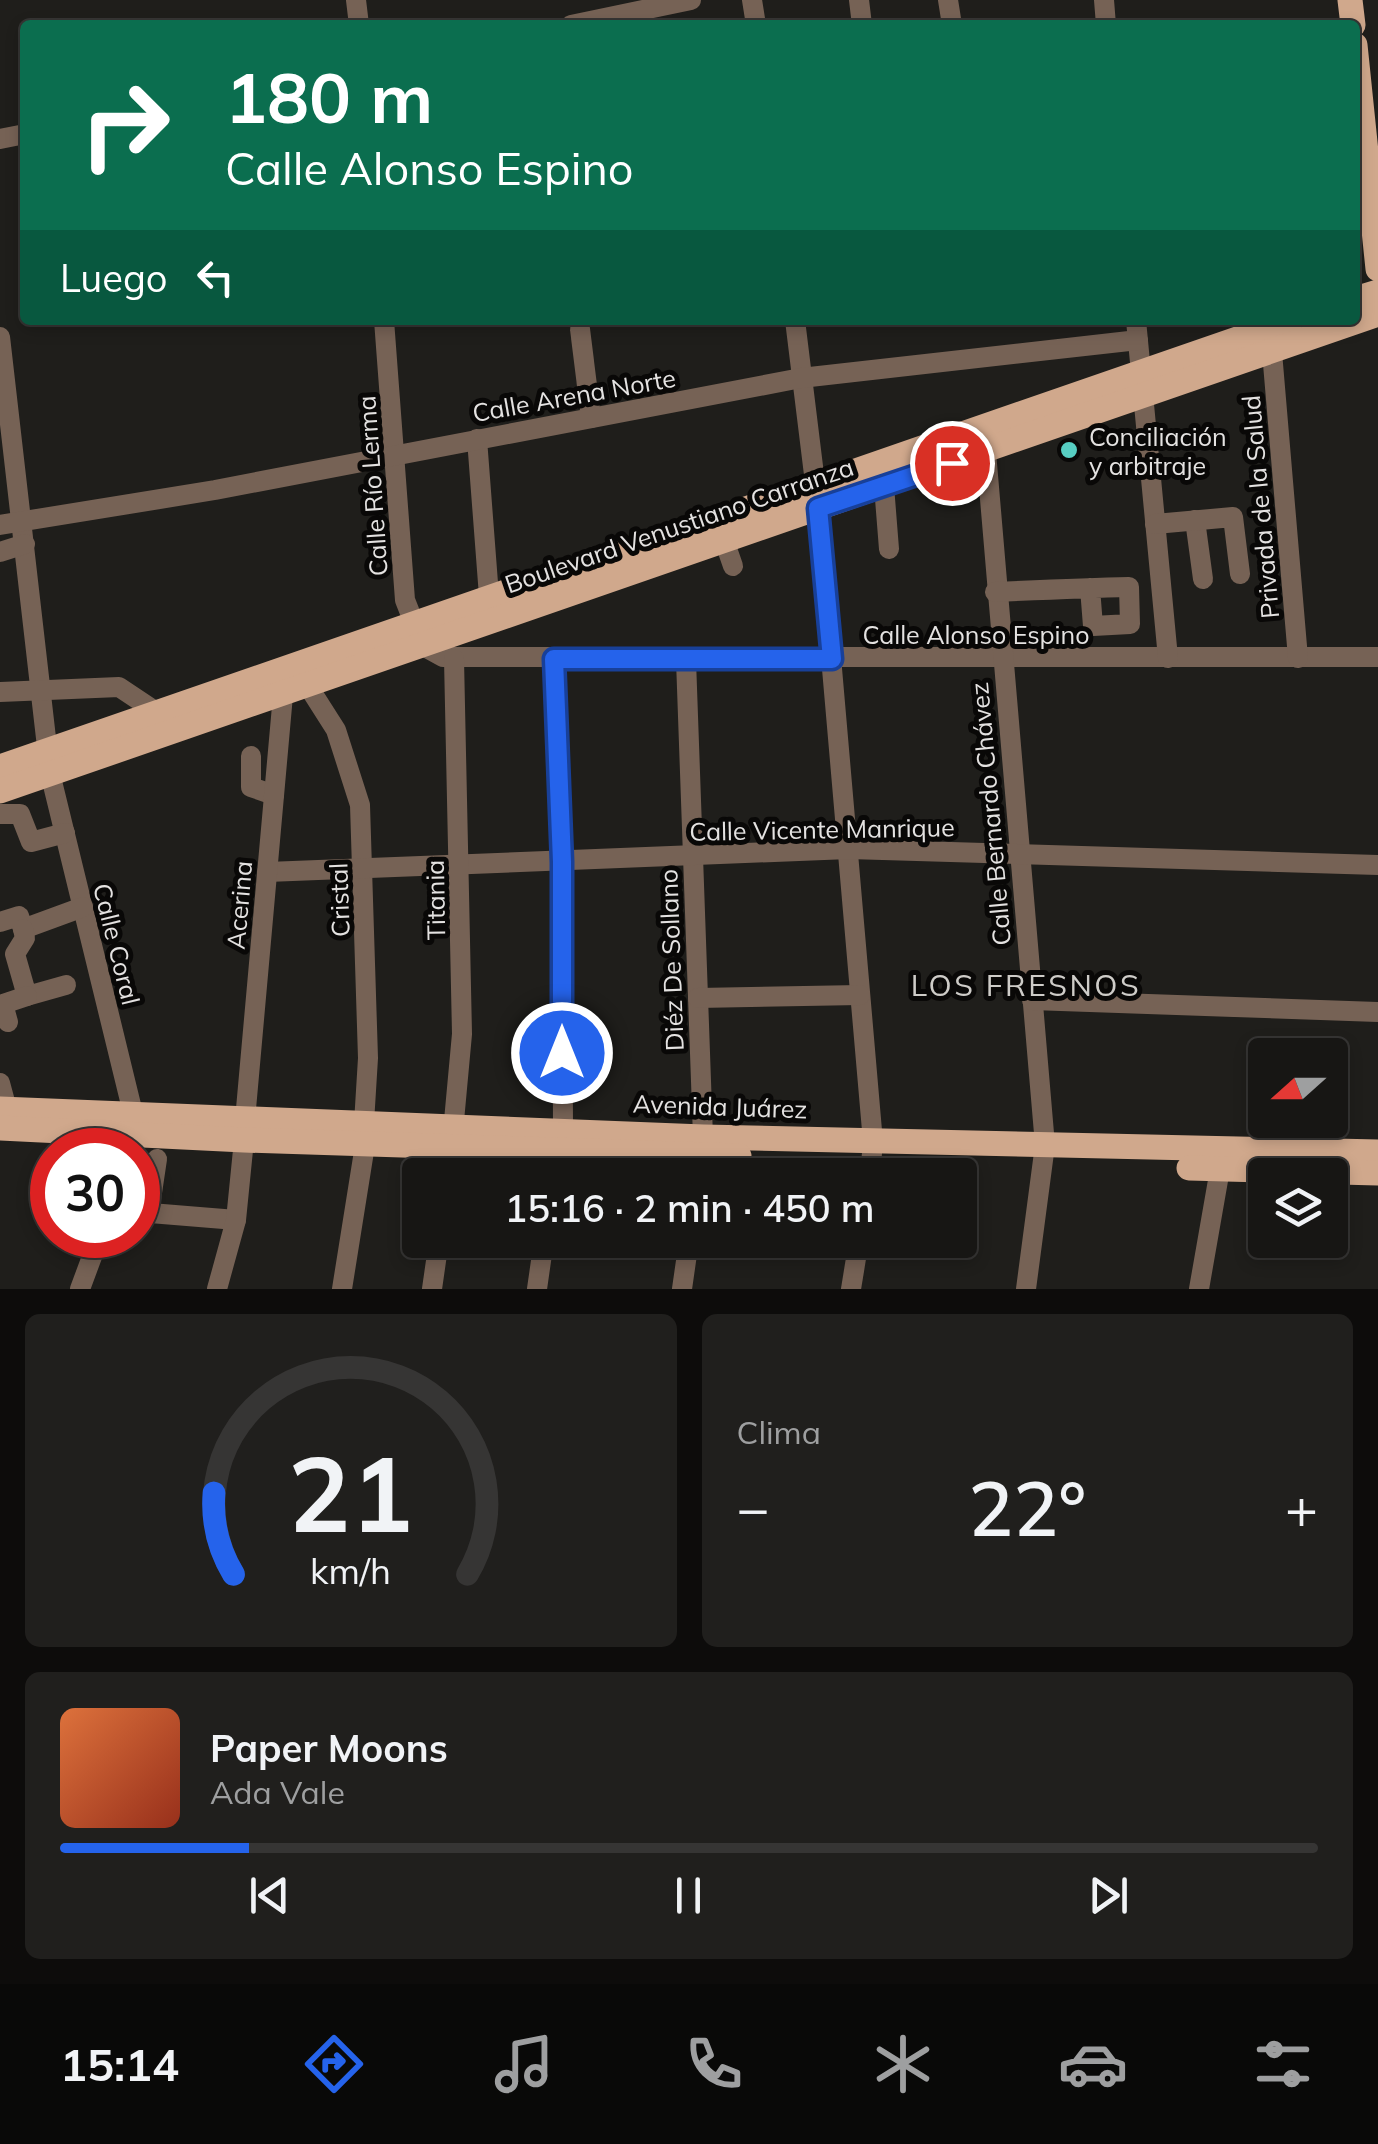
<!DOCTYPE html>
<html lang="es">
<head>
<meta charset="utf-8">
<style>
  :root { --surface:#171614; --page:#201f1d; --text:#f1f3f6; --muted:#9e9fa0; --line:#363534; --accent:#2563eb }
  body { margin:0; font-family:Mulish,sans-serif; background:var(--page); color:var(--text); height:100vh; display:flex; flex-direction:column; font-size:38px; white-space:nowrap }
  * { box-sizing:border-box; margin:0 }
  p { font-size:32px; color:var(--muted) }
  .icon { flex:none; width:55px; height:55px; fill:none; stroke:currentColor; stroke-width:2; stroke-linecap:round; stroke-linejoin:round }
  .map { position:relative; height:1289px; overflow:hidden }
  .panel { display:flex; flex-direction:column; gap:25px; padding:25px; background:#0d0c0b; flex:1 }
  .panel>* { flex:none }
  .hud { position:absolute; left:20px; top:20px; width:1340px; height:305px; border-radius:10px; box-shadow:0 5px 15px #0003,0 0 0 2px var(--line); background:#0b6e4f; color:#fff; overflow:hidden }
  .needle { width:65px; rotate:249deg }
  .fabs { position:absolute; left:1248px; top:1038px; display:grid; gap:20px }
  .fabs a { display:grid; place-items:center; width:100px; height:100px; border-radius:10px; background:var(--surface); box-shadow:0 5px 15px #0003,0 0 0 2px var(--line); font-size:50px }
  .speed { position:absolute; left:30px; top:1128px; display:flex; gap:20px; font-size:50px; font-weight:700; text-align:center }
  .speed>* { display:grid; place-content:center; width:130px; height:130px; border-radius:50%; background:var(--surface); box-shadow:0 5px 15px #0003,0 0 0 2px var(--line); line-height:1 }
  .speed .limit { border:15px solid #d22; background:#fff; color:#111 }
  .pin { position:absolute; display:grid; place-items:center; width:85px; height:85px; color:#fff; margin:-42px; border:5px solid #fff; border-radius:50%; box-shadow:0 2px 10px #0007 }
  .me { position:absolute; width:110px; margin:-55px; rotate:0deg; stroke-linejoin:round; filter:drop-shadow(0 0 8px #0008) }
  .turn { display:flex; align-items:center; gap:35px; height:210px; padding:0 40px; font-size:45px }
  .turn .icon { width:130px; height:130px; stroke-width:2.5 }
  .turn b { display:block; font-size:70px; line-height:85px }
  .then { display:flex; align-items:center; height:95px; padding:0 40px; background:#0003; gap:20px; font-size:38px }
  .big { font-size:75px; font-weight:600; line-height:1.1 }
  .panel .tile { flex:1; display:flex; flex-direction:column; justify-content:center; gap:15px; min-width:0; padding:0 35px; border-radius:15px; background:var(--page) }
  .panel .dial { align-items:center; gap:0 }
  .dial svg { height:260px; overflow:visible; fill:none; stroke:var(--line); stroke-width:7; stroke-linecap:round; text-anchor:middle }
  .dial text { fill:var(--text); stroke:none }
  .song { display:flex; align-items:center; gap:30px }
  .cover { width:120px; height:120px; border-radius:15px; background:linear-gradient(135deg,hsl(20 70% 55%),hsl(10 70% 35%)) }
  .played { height:10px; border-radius:5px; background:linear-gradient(90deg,var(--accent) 15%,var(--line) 15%) }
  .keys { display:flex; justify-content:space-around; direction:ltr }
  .heat { display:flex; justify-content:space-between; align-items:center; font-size:55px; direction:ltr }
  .panel .tiles { flex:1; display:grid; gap:25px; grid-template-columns:1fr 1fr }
  .tile:last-child { grid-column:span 2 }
  .trip { position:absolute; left:402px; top:1158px; width:575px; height:100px; border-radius:10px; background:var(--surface); box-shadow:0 5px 15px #0003,0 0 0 2px var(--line); font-weight:600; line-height:100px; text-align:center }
  .tabs { display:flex; height:160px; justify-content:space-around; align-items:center; background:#090908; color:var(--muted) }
  .tabs .icon { width:70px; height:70px }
  .tabs .current { color:var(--accent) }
  .tabs b { font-size:45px; color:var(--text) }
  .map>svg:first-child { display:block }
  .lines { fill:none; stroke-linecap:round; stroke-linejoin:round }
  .minor { stroke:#766255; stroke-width:20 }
  .major { stroke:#d0a88c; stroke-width:25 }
  .route-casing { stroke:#184099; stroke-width:25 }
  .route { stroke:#2563eb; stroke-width:18 }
  .poi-dot { fill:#57cec2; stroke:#090807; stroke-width:4 }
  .labels { text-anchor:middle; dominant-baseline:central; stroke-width:10; stroke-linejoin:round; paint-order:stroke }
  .street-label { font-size:25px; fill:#e4e2e1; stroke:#090807 }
  .poi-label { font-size:25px; fill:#e4e2e1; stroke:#090807; text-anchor:start }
  .quarter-label { font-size:30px; letter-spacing:2.5px; fill:#ceccc8; stroke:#090807 }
</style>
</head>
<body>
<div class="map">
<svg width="1378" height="1289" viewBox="0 0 1378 1289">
  <rect width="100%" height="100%" fill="#1f1e1b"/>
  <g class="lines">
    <g class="minor">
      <polyline points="356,0 359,25"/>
      <polyline points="752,0 756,25"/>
      <polyline points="859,0 862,25"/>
      <polyline points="948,0 952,25"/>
      <polyline points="1104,0 1106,25"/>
      <polyline points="571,25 691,0"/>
      <polyline points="0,139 25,134"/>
      <polyline points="384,320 405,600 423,646 443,657 1378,657"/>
      <polyline points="795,320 818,507 873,1142 870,1175"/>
      <polyline points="1136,320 1168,658"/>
      <polyline points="580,329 591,418"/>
      <polyline points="0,337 50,773 133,1113 129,1150"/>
      <polyline points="1272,352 1298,658"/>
      <polyline points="477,439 489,596"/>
      <polyline points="986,452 1045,1145 1026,1289"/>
      <polyline points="884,486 889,549"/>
      <polyline points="1195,520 1203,579"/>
      <polyline points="1155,524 1233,517 1240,574"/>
      <polyline points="0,525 215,490 801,378 1138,340"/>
      <polyline points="724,540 733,566"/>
      <polyline points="0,552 25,544"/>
      <path d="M995,592C1040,590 1085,588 1129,587L1130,624L1093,626L1090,588"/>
      <polyline points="553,659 562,862 563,1129"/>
      <polyline points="686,660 703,1137"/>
      <polyline points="308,686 336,730 360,805 368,1058 364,1123"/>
      <polyline points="0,692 119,687 155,711"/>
      <polyline points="251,756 251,787 274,795"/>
      <polyline points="0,814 20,814 31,842 65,833"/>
      <polyline points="267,872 849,849 1378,865"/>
      <polyline points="0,922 19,916 23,929 83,907"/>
      <polyline points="23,929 25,938 15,954 27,996 66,985"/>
      <polyline points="698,998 860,995"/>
      <polyline points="1032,1000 1378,1012"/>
      <polyline points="8,1022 3,1004 27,996"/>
      <polyline points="0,1083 7,1109"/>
      <polyline points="245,1120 283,695"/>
      <polyline points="449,1175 462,1034 454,659"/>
      <polyline points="554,1175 558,1149"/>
      <polyline points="592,1175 594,1150"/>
      <polyline points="698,1175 701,1155"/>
      <polyline points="138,1212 236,1220"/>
      <polyline points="149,1213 157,1159"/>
      <polyline points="80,1289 100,1235"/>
      <polyline points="217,1289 236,1220 244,1140"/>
      <polyline points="342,1289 365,1145"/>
      <polyline points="432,1289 439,1240"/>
      <polyline points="537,1289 544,1240"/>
      <polyline points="682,1289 689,1240"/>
      <polyline points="851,1289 859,1240"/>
      <polyline points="1199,1289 1220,1169"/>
    </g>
    <g class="major">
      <polyline points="1350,0 1353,25"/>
      <polyline points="1355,45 1378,269"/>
      <polyline points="1355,299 1378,292"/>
      <polyline points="0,767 1292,320"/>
      <polyline points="0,791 1378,314"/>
      <polyline points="0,1109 703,1137 1378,1152"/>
      <polyline points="0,1128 244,1140 739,1156"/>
      <polyline points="1189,1168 1378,1173"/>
    </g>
  </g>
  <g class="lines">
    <defs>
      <polyline id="route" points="562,1053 562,862 554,659 832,659 818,508 952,463"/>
    </defs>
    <use href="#route" class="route-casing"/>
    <use href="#route" class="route"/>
  </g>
  <circle class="poi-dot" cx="1069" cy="450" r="10"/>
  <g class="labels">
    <g class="street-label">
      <text transform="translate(574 395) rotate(-10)">Calle Arena Norte</text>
      <text transform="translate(372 486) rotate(-94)">Calle Río Lerma</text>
      <text transform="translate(1260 507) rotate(-95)">Privada de la Salud</text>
      <text transform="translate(679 525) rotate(-19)">Boulevard Venustiano Carranza</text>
      <text x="976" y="634">Calle Alonso Espino</text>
      <text transform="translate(990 814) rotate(-95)">Calle Bernardo Chávez</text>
      <text transform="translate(822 829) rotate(-1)">Calle Vicente Manrique</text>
      <text transform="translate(339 900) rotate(-92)">Cristal</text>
      <text transform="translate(435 900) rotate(-91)">Titania</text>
      <text transform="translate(239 905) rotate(-85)">Acerina</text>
      <text transform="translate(117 944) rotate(76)">Calle Coral</text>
      <text transform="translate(671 960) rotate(-92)">Diéz De Sollano</text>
      <text transform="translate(720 1106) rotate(2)">Avenida Juárez</text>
    </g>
    <g class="poi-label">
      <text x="1089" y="436">Conciliación<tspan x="1089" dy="29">y arbitraje</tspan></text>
    </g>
    <g class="quarter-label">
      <text x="1026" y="985">LOS FRESNOS</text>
    </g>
  </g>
</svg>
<div class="fabs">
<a><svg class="needle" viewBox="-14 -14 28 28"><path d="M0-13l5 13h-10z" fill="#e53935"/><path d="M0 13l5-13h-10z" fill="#9e9fa0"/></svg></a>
<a><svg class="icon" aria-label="layers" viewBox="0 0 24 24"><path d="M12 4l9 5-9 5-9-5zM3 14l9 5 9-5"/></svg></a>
</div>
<div class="speed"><div class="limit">30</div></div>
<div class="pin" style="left:952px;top:463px;background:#d93025"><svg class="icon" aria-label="arrive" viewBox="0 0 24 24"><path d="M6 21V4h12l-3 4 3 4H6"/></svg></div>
<svg class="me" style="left:562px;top:1053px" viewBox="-20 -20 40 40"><circle r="17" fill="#2563eb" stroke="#fff" stroke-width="3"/><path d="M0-11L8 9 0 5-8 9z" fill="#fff"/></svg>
<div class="trip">15:16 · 2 min · 450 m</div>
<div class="hud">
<div class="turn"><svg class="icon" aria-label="right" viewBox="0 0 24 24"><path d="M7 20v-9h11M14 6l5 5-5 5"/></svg><div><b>180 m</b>Calle Alonso Espino</div></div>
<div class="then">Luego<svg class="icon" aria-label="left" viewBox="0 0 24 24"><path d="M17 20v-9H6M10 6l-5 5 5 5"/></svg></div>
</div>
</div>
<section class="panel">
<div class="tiles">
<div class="tile dial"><svg viewBox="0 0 100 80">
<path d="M14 69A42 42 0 1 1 86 69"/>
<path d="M14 69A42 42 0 0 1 8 44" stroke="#2563eb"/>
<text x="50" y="56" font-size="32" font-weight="700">21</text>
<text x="50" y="72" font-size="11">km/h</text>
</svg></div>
<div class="tile"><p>Clima</p>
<div class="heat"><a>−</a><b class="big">22°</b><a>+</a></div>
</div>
<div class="tile">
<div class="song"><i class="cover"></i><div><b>Paper Moons</b><p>Ada Vale</p></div></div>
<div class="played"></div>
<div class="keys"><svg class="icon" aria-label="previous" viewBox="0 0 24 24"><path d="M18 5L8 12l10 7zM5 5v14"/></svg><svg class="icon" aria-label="pause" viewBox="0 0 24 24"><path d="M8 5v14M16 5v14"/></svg><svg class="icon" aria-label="next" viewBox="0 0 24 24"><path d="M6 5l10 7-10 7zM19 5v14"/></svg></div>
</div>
</div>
</section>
<nav class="tabs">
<b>15:14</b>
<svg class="icon current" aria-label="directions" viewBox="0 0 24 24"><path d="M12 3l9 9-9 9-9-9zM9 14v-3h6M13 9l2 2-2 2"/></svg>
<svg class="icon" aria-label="music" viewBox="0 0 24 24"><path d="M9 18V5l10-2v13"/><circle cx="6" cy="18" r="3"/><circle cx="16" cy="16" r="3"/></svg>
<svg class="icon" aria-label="phone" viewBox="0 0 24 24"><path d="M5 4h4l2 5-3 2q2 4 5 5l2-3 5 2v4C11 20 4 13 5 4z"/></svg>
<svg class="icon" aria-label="climate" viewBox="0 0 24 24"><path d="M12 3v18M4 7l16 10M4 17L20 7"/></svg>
<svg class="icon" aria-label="car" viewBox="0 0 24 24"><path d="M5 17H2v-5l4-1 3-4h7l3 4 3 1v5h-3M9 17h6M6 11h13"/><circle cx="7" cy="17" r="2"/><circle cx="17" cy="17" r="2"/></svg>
<svg class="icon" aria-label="filters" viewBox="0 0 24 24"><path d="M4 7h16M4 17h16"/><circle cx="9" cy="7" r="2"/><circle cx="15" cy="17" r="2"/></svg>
</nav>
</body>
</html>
